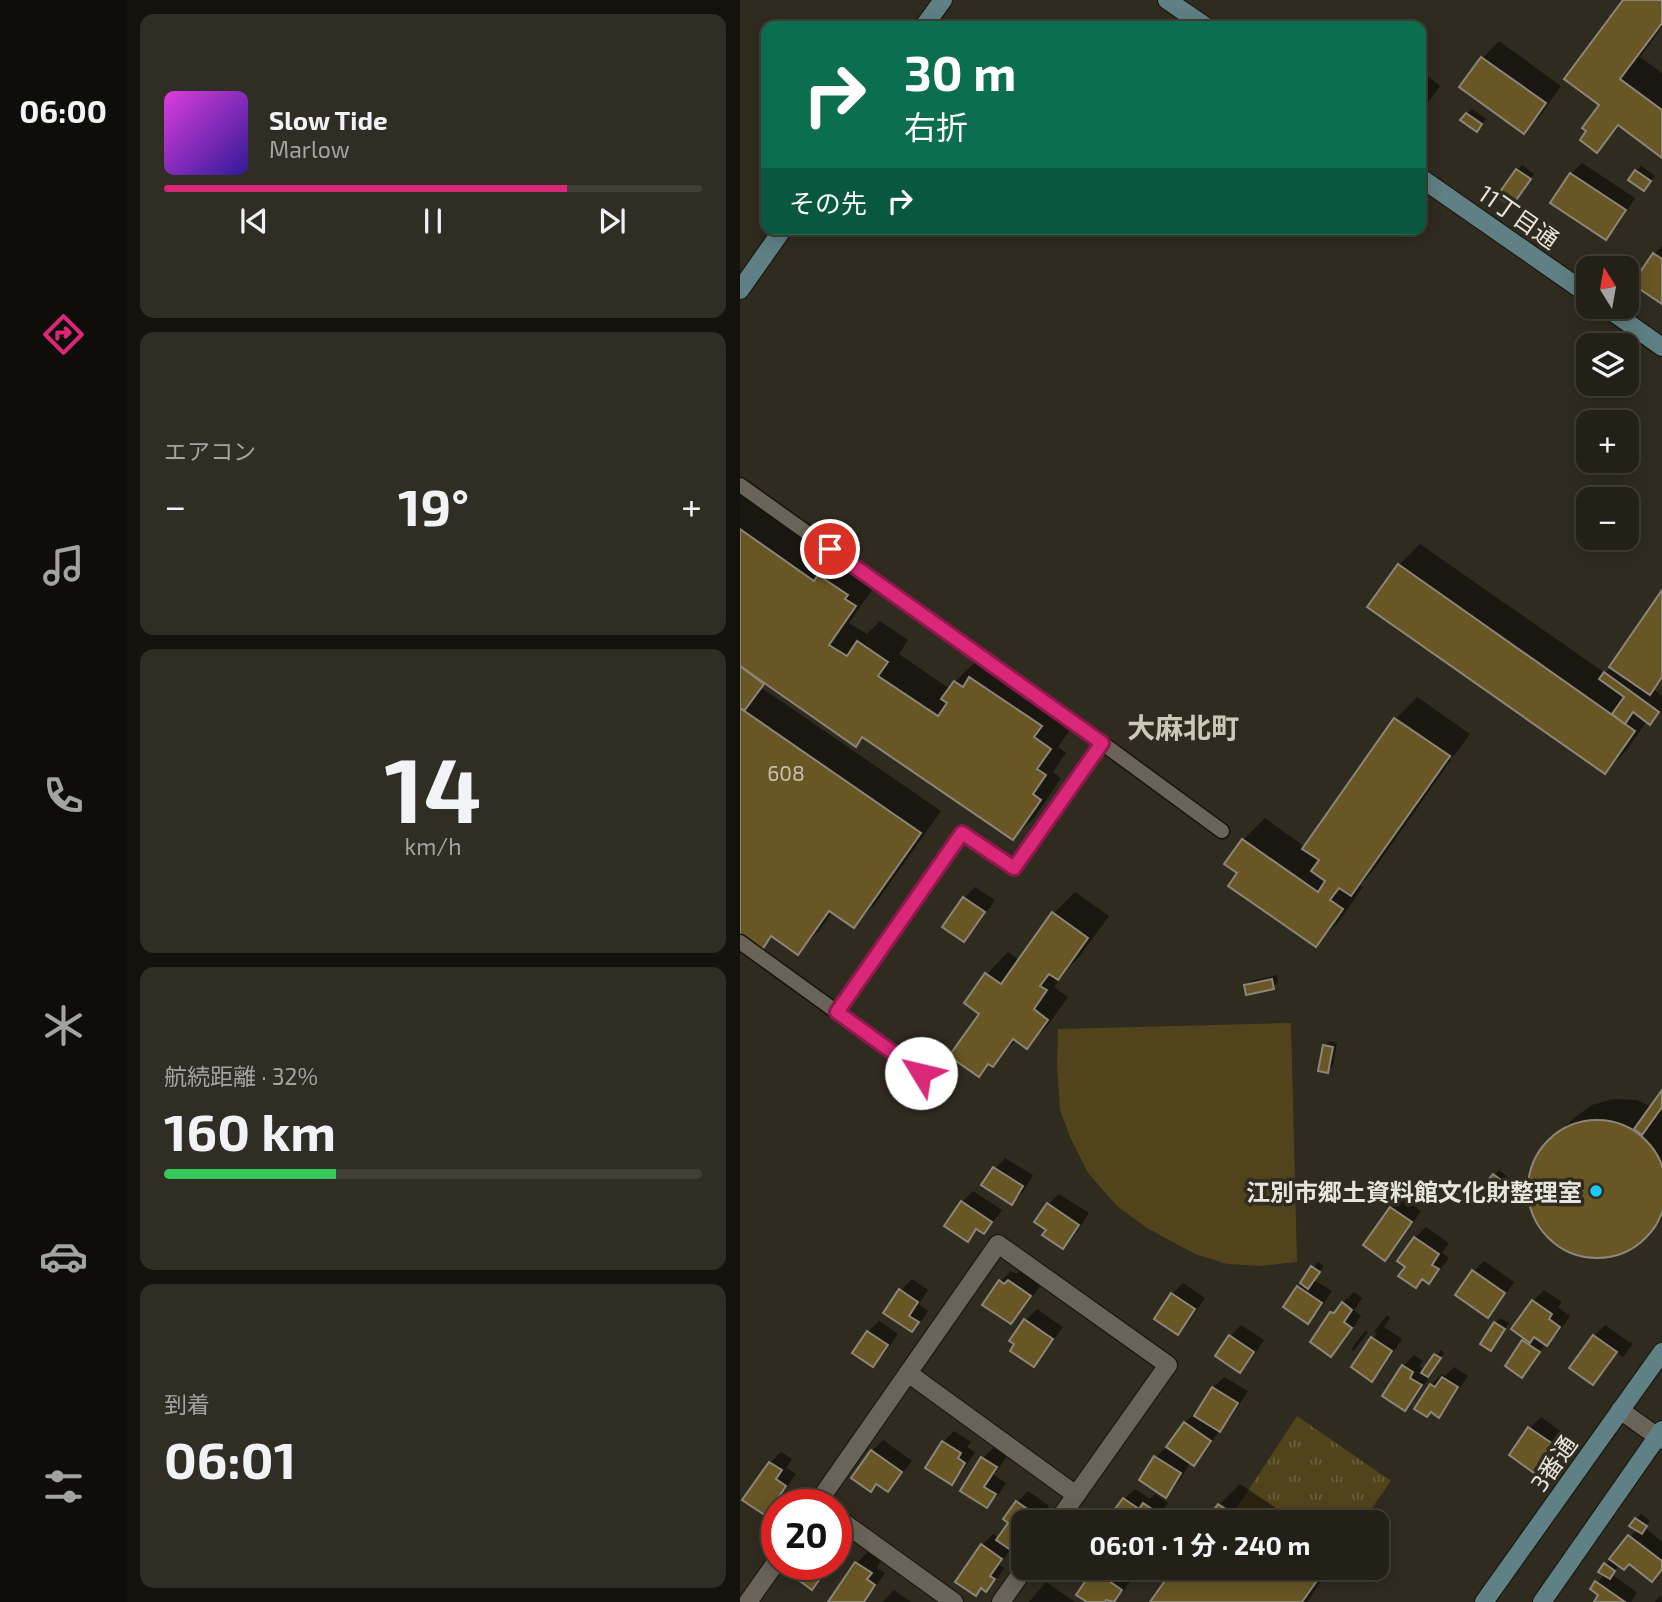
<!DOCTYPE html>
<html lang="ja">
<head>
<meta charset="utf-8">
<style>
  :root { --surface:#232017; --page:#2f2d24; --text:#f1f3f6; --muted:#a3a3a1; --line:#403e36; --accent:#db2777 }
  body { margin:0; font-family:"Exo 2","Noto Sans JP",sans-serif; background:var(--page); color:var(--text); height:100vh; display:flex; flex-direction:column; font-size:26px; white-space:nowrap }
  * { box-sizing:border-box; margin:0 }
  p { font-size:23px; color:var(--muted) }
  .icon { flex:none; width:38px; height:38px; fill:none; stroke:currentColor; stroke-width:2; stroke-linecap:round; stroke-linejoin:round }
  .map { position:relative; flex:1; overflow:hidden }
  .drawer { display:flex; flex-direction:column; gap:14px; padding:14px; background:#13120d; width:614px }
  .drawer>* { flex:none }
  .top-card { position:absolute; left:21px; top:21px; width:665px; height:214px; border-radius:14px; box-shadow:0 4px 18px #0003,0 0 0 2px var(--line); background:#0b6e4f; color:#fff; overflow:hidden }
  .needle { width:46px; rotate:349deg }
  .buttons { position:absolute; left:836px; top:256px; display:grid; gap:14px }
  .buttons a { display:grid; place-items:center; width:63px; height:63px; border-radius:14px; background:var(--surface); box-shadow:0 4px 18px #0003,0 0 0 2px var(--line); font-size:35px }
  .speed { position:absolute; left:21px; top:1489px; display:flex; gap:14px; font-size:35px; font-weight:700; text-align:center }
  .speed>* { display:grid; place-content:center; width:91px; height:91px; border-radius:50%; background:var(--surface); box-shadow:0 4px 18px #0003,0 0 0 2px var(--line); line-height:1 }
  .speed .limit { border:10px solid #d22; background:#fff; color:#111 }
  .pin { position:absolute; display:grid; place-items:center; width:60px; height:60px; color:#fff; margin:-30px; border:4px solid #fff; border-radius:50%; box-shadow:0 2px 7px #0007 }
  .me { position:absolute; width:77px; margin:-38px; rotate:306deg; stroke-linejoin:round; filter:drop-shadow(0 0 5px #0008) }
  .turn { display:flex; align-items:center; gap:24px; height:147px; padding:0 28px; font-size:32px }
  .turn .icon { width:91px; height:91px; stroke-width:2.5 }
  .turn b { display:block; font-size:49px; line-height:60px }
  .then { display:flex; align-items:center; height:66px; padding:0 28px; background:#0003; gap:14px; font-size:26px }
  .big { font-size:52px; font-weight:700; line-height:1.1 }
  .drawer .tile { flex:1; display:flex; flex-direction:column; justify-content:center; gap:10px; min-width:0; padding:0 24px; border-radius:14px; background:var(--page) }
  .drawer .dial { align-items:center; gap:0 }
  .dial b { font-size:91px; line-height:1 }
  .song { display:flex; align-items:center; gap:21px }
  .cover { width:84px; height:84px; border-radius:10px; background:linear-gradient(135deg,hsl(300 70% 55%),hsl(250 70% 35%)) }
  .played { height:7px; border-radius:4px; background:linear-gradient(90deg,var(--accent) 75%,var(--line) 75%) }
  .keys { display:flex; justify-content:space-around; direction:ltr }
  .heat { display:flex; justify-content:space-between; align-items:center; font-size:38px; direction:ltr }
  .charge { height:10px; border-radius:5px; background:linear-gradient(90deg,#34c759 32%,var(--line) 0) }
  .trip { position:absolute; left:271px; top:1510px; width:378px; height:70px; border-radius:14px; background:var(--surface); box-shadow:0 4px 18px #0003,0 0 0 2px var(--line); font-weight:700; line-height:70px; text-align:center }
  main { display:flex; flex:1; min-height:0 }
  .dock { display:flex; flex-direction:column; width:126px; justify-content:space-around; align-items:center; background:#0e0d09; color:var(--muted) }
  .dock .icon { width:49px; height:49px }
  .dock .active { color:var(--accent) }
  .dock b { font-size:32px; color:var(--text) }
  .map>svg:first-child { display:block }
  .grass { fill:url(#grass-tufts) }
  .park { fill:#51431b }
  .shadow { fill:#0007 }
  .building { fill:#685624; stroke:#8b8679; stroke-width:2 }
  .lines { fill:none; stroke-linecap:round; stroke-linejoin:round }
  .lane-casing { stroke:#171309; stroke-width:17 }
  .street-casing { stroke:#171309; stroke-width:20 }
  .secondary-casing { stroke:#171309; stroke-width:20 }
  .lane { stroke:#696457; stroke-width:14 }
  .street { stroke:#696457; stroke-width:18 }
  .secondary { stroke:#5f8084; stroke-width:18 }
  .route-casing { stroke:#8e194d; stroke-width:18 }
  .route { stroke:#db2777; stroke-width:12 }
  .poi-dot { fill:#1cc9fc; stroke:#2f2b1f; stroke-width:2.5 }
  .labels { text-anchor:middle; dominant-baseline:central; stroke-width:7; stroke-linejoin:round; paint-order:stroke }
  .number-label { font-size:21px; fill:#c7c0af }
  .street-label { font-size:24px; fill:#e7e4dd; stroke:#2f2b1f }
  .poi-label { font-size:24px; font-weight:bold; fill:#e7e4dd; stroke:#2f2b1f; text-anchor:end }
  .quarter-label { font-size:28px; font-weight:bold; fill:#cdc8ba; stroke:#2f2b1f }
</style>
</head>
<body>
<main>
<nav class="dock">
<b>06:00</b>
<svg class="icon active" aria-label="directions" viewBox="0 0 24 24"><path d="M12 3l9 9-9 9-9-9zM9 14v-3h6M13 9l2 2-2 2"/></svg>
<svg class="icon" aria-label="music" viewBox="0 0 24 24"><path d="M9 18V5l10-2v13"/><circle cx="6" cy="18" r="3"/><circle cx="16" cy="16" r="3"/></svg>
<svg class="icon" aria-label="phone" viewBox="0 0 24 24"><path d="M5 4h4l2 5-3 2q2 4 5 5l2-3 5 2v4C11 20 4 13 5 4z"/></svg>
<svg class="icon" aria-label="climate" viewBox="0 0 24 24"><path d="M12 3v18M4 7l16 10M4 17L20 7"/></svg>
<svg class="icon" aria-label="car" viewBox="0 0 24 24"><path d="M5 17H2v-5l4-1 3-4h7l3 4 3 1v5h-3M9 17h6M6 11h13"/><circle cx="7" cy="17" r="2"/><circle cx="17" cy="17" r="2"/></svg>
<svg class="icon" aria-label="filters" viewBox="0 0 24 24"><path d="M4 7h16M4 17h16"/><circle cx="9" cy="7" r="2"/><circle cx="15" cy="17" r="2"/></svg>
</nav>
<section class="drawer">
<div class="tile">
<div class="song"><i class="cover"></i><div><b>Slow Tide</b><p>Marlow</p></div></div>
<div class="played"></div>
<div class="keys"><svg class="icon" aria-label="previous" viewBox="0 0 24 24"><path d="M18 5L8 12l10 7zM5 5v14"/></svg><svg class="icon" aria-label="pause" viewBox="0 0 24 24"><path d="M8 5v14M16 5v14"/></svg><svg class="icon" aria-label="next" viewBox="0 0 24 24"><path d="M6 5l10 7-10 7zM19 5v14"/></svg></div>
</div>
<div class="tile"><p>エアコン</p>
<div class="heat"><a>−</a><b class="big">19°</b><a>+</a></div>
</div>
<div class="tile dial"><b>14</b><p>km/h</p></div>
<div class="tile"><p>航続距離 · 32%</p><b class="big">160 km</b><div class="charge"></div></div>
<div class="tile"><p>到着</p><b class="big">06:01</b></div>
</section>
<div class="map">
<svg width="922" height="1602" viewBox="0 0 922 1602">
  <defs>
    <pattern id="grass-tufts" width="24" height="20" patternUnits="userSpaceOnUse" patternTransform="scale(1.75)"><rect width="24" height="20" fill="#51431b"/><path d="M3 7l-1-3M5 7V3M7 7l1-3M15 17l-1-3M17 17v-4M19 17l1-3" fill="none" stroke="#6a5e3c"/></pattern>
  </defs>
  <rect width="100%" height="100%" fill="#2f2b1f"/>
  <polygon class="grass" points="557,1416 651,1481 622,1522 516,1522 496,1509"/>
  <polygon class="park" points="551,1023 557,1262 521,1266 487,1264 455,1254 407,1228 377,1206 348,1173 331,1139 320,1110 317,1064 318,1029"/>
  <g class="shadow">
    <polygon points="885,0 922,0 922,27 900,57 922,73 922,155 881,125 857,151 861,105"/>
    <polygon points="759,41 821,86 800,116 783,132 722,87 743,58"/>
    <polygon points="681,71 700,86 681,112"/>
    <polygon points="732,109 746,119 737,130 727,114"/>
    <polygon points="842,163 895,198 877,227 866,238 813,203 831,174"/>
    <polygon points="782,165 794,174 777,199 777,170"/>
    <polygon points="901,166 915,176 904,189 896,171"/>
    <polygon points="922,246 922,302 914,254"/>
    <polygon points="0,492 136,584 109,623 127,634 140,621 168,640 159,654 210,689 215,682 236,661 252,657 322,704 314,715 332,727 318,747 326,753 313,772 321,778 295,817 273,838 124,736 116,745 27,682 22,688 201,811 135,904 114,926 93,911 79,931 58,952 33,936 21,947 0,933"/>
    <polygon points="680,544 865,673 871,668 922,593 922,680 913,689 922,696 922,710 910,722 907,721 886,751 865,772 659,565"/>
    <polygon points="677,697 730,734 713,757 657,718"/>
    <polygon points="657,718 657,722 711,760 632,872 620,885 623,887 597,924 575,945 500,873 486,863 503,840 525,818 565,847"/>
    <polygon points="235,887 255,900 235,929 224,940 205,926 224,898"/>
    <polygon points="335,892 369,916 339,957 326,970 314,987 328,997 308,1025 287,1047 277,1039 252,1065 250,1063 239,1075 242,1014 226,1003 247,974 268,952 280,961 314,913"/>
    <polygon points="537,975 538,982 533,987 506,986 511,981"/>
    <polygon points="590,1041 597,1043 593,1066 588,1071 585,1046"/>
    <polygon points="922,1093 922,1109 920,1112 922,1113 922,1220 897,1245 877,1254 855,1257 833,1252 814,1240 799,1223 792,1202 791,1179 798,1158 811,1140 834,1118 852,1105 873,1099 896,1100 912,1107"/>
    <polygon points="265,1158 293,1175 283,1192 272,1203 255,1169"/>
    <polygon points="759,1170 773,1181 763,1193 754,1175"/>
    <polygon points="233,1191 262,1210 254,1221 243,1232 238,1229 227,1239 222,1202"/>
    <polygon points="319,1194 349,1213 334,1236 323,1247 308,1229 308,1205"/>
    <polygon points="662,1197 681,1211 656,1248 645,1258 651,1208"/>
    <polygon points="686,1227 709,1243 702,1253 709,1258 699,1271 689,1282 684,1278 676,1286 667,1266 659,1261 675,1238"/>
    <polygon points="744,1261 774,1282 759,1304 748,1315 733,1272"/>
    <polygon points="578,1262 584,1266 574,1280 592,1291 579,1311 568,1322 559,1287"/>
    <polygon points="280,1270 301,1285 282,1311 271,1322 260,1282 271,1271 276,1274"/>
    <polygon points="172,1279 188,1290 179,1304 188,1311 183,1319 172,1330 161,1290"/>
    <polygon points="443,1283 465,1298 449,1322 438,1333 432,1294"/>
    <polygon points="804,1290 822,1302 818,1307 830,1316 818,1333 807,1344 795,1336 792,1338 804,1346 782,1376 767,1366 787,1338 793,1301"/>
    <polygon points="614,1292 622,1298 614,1310 621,1316 602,1344 591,1355 592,1313"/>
    <polygon points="297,1309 323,1327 304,1354 293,1365 277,1344 271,1340 286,1320"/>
    <polygon points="647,1315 650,1318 644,1327 662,1339 642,1369 632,1380 613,1367 637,1333 634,1332"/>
    <polygon points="760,1318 769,1323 751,1349 742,1344 755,1323"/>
    <polygon points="139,1321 158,1334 144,1354 133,1365 128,1332"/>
    <polygon points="501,1325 524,1340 511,1360 500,1371 491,1336"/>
    <polygon points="865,1325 889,1342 893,1343 883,1357 877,1353 864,1372 853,1383 854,1336"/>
    <polygon points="625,1331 628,1332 614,1351 611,1349"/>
    <polygon points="701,1350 704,1353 690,1373 691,1374 676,1398 665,1409 664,1366 674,1355 683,1361 679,1366 686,1370"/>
    <polygon points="714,1367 728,1376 709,1404 698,1415 691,1385 702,1374 705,1376"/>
    <polygon points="484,1377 508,1391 490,1419 480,1429 465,1453 454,1464 451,1462 437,1484 426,1495 416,1457 427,1447 445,1423 456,1412 457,1413 473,1388"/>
    <polygon points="801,1417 823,1433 805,1460 794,1471 790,1428"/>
    <polygon points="214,1431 231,1442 227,1447 235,1452 222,1472 212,1483 203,1442"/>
    <polygon points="143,1440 172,1461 158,1479 147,1490 138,1483 131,1490 132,1451"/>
    <polygon points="253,1448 267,1456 254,1475 266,1483 258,1495 247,1506 222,1490 242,1459"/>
    <polygon points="41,1452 52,1459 46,1468 56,1474 36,1503 25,1514 5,1500 30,1463"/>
    <polygon points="500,1484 557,1522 508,1522 481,1504 481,1508 502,1522 467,1522 479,1505"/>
    <polygon points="395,1489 410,1499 415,1494 428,1503 415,1522 376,1522 384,1499"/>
    <polygon points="288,1491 309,1506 298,1522 284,1522 284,1542 275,1551 271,1548 260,1565 264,1568 257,1579 246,1589 242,1545 253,1534 260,1539 271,1522 277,1502"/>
    <polygon points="901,1514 910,1521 905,1528 922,1542 922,1570 911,1580 889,1562 879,1565 872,1575 897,1592 891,1602 856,1602 861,1595 857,1583 865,1574 865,1564 871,1560 897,1529 896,1519"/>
    <polygon points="127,1552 141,1561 137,1568 145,1573 125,1602 90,1602 117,1563"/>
    <polygon points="357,1568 389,1568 384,1573 392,1578 383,1592 373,1602 368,1600 366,1602 350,1602 338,1594"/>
    <polygon points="436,1568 568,1568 583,1578 567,1602 412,1602"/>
    <polygon points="574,1568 590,1568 585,1576"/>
    <polygon points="306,1582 335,1602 289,1602"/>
    <polygon points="154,1590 171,1602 143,1602"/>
    <polygon points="921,1595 922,1602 915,1602 916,1600"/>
  </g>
  <g class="building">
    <polygon points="883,0 922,0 922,23 880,79 922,110 922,158 878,125 857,153 840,140 846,131 842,128 859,105 824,79"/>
    <polygon points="741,57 806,103 784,134 719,87"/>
    <polygon points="726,113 742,124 737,132 720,120"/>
    <polygon points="776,169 791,179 772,206 757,196"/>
    <polygon points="895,170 911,181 904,191 888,180"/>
    <polygon points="830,173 886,210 866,240 810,203"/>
    <polygon points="913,253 922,259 922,304 892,284"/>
    <polygon points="0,529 74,581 78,575 108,595 105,599 116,606 89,645 107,656 117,641 148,662 138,676 198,716 207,703 201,699 214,681 223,687 229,677 302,726 294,737 311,749 297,769 306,775 293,794 301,800 273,840 122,737 116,747 0,666"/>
    <polygon points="658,564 895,731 865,774 627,607"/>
    <polygon points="922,590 922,677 910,695 869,667"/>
    <polygon points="0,666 24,684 4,711 0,708"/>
    <polygon points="864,672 919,712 910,725 893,712 885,724 872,714 884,697 859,679"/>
    <polygon points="0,708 181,833 114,928 89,911 58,955 31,936 22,950 0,935"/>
    <polygon points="654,718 710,756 611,896 599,888 590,900 603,909 576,947 488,886 497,873 484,864 502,839 578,892 585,881 571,871 579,860 562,849"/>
    <polygon points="223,897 245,912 224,942 202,927"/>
    <polygon points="312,912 348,938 318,980 309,974 300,986 307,990 294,1009 308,1020 287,1049 273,1039 253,1067 248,1064 239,1077 209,1056 239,1014 224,1003 245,973 261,984"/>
    <polygon points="532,979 534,989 506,995 504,985"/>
    <polygon points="583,1045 593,1047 588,1073 578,1071"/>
    <polygon points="922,1090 922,1107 902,1135 894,1129"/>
    <circle cx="857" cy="1189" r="69"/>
    <polygon points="253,1167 283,1186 272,1205 241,1185"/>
    <polygon points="753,1174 769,1186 759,1200 742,1187"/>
    <polygon points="221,1201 252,1222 244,1234 236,1229 228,1242 204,1226"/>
    <polygon points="307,1203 339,1225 323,1249 302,1235 306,1230 294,1222"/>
    <polygon points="650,1207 672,1222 645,1261 623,1245"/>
    <polygon points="674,1237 699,1254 692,1265 699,1269 689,1284 682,1279 676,1288 658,1276 665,1267 657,1261"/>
    <polygon points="571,1266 580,1272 568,1289 560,1283"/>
    <polygon points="732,1270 765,1293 748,1318 715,1295"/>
    <polygon points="259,1280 264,1284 268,1280 291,1296 271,1324 242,1305"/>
    <polygon points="557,1286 582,1303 568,1324 543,1307"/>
    <polygon points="159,1289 178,1302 169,1316 179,1322 172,1332 143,1313"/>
    <polygon points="431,1293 455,1309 438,1335 414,1319"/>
    <polygon points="792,1300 812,1314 809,1319 820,1327 807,1346 794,1337 790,1343 771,1329"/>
    <polygon points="602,1302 612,1310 604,1322 612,1328 591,1357 570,1342 590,1312 594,1313"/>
    <polygon points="284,1319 313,1339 294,1367 270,1351 274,1344 269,1341"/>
    <polygon points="754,1322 765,1329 751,1351 740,1344"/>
    <polygon points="127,1331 148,1345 133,1367 112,1353"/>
    <polygon points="489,1335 514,1352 500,1373 475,1356"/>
    <polygon points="853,1335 877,1352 853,1385 829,1368"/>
    <polygon points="631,1337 652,1351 632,1382 611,1367"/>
    <polygon points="782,1340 800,1352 782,1378 765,1366"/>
    <polygon points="694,1354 701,1358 688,1377 681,1373"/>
    <polygon points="662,1365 673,1372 670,1378 682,1385 665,1411 642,1396"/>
    <polygon points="702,1377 718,1387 699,1418 691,1412 687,1417 674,1409 690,1384 695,1387"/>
    <polygon points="472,1387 498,1403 480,1432 454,1416"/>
    <polygon points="444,1422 471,1441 454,1466 426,1447"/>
    <polygon points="788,1427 813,1444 794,1473 769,1455"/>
    <polygon points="202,1441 221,1453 218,1458 225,1463 212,1485 185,1468"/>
    <polygon points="131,1450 162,1472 148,1492 136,1484 131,1492 111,1478"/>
    <polygon points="414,1456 441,1473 426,1498 399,1480"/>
    <polygon points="241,1457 257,1467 244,1487 256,1494 247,1508 220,1491"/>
    <polygon points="29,1462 42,1470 36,1479 46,1486 26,1516 2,1500"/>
    <polygon points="383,1498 399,1509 403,1503 419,1514 413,1522 377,1522 369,1517"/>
    <polygon points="276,1501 299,1517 296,1522 284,1522 284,1541 275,1553 256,1540 268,1523 263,1519"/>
    <polygon points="478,1504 505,1522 465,1522"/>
    <polygon points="895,1518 907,1526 902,1534 889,1526"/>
    <polygon points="888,1535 922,1561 922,1569 912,1582 889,1564 884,1570 869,1559"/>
    <polygon points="241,1544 262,1559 250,1576 255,1579 246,1592 241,1588 236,1596 215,1582"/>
    <polygon points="115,1562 132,1573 127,1579 135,1585 124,1602 88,1602"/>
    <polygon points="864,1563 875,1571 870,1579 858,1572"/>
    <polygon points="53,1564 84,1564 88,1567 72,1590 48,1572"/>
    <polygon points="434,1568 571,1568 581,1575 562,1602 410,1602"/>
    <polygon points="353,1570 382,1590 374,1602 366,1600 365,1602 347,1602 336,1595"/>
    <polygon points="855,1581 885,1602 854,1602 858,1595 850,1589"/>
  </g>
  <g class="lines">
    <defs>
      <g id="lane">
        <polyline points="0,485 362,743 274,868 222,833 97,1012"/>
        <polyline points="362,743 482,831"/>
        <polyline points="0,942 181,1073"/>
      </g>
      <g id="street">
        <polyline points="168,1373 336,1495"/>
        <polyline points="880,1410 922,1440"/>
        <polyline points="76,1505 258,1244 428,1365 317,1522"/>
        <polyline points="96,1517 214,1602"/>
        <polyline points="8,1602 37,1561"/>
        <polyline points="261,1602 285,1568"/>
      </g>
      <g id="secondary">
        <polyline points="427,0 465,26"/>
        <polyline points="184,26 203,0"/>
        <polyline points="681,178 849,295"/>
        <polyline points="0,290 43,229"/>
        <polyline points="864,306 922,347"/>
        <polyline points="744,1602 922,1352"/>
        <polyline points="802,1602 922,1430"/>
      </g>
    </defs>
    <use href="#lane" class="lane-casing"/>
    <use href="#street" class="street-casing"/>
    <use href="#secondary" class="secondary-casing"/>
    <use href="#lane" class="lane"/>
    <use href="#street" class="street"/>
    <use href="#secondary" class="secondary"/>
  </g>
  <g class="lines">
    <defs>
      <polyline id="route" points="90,549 362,743 274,868 222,833 97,1012 181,1073"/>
    </defs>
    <use href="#route" class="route-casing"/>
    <use href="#route" class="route"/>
  </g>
  <circle class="poi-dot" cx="856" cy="1191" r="7"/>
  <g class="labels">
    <g class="number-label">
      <text x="46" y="772">608</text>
    </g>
    <g class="street-label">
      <text transform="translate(779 216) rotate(35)">11丁目通</text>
      <text transform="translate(813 1463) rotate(-55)">3番通</text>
    </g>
    <g class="poi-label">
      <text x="842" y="1191">江別市郷土資料館文化財整理室</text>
    </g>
    <g class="quarter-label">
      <text x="443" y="727">大麻北町</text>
    </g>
  </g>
</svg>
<div class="buttons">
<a><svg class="needle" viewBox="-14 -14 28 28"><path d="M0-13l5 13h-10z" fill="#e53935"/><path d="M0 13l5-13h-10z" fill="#a3a3a1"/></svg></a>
<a><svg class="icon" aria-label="layers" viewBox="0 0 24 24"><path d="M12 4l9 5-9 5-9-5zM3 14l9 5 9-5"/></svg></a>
<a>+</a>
<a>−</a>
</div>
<div class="speed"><div class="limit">20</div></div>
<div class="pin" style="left:90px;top:549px;background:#d93025"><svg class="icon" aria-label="arrive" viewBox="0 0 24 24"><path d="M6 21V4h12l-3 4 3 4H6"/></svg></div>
<svg class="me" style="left:181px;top:1073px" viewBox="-20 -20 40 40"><circle r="19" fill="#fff"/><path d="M0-13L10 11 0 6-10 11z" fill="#db2777"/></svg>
<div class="trip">06:01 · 1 分 · 240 m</div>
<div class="top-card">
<div class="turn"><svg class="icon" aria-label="right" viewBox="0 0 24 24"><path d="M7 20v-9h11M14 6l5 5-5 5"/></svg><div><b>30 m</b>右折</div></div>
<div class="then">その先<svg class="icon" aria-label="right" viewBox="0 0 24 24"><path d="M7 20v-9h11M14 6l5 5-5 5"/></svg></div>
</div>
</div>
</main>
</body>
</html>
